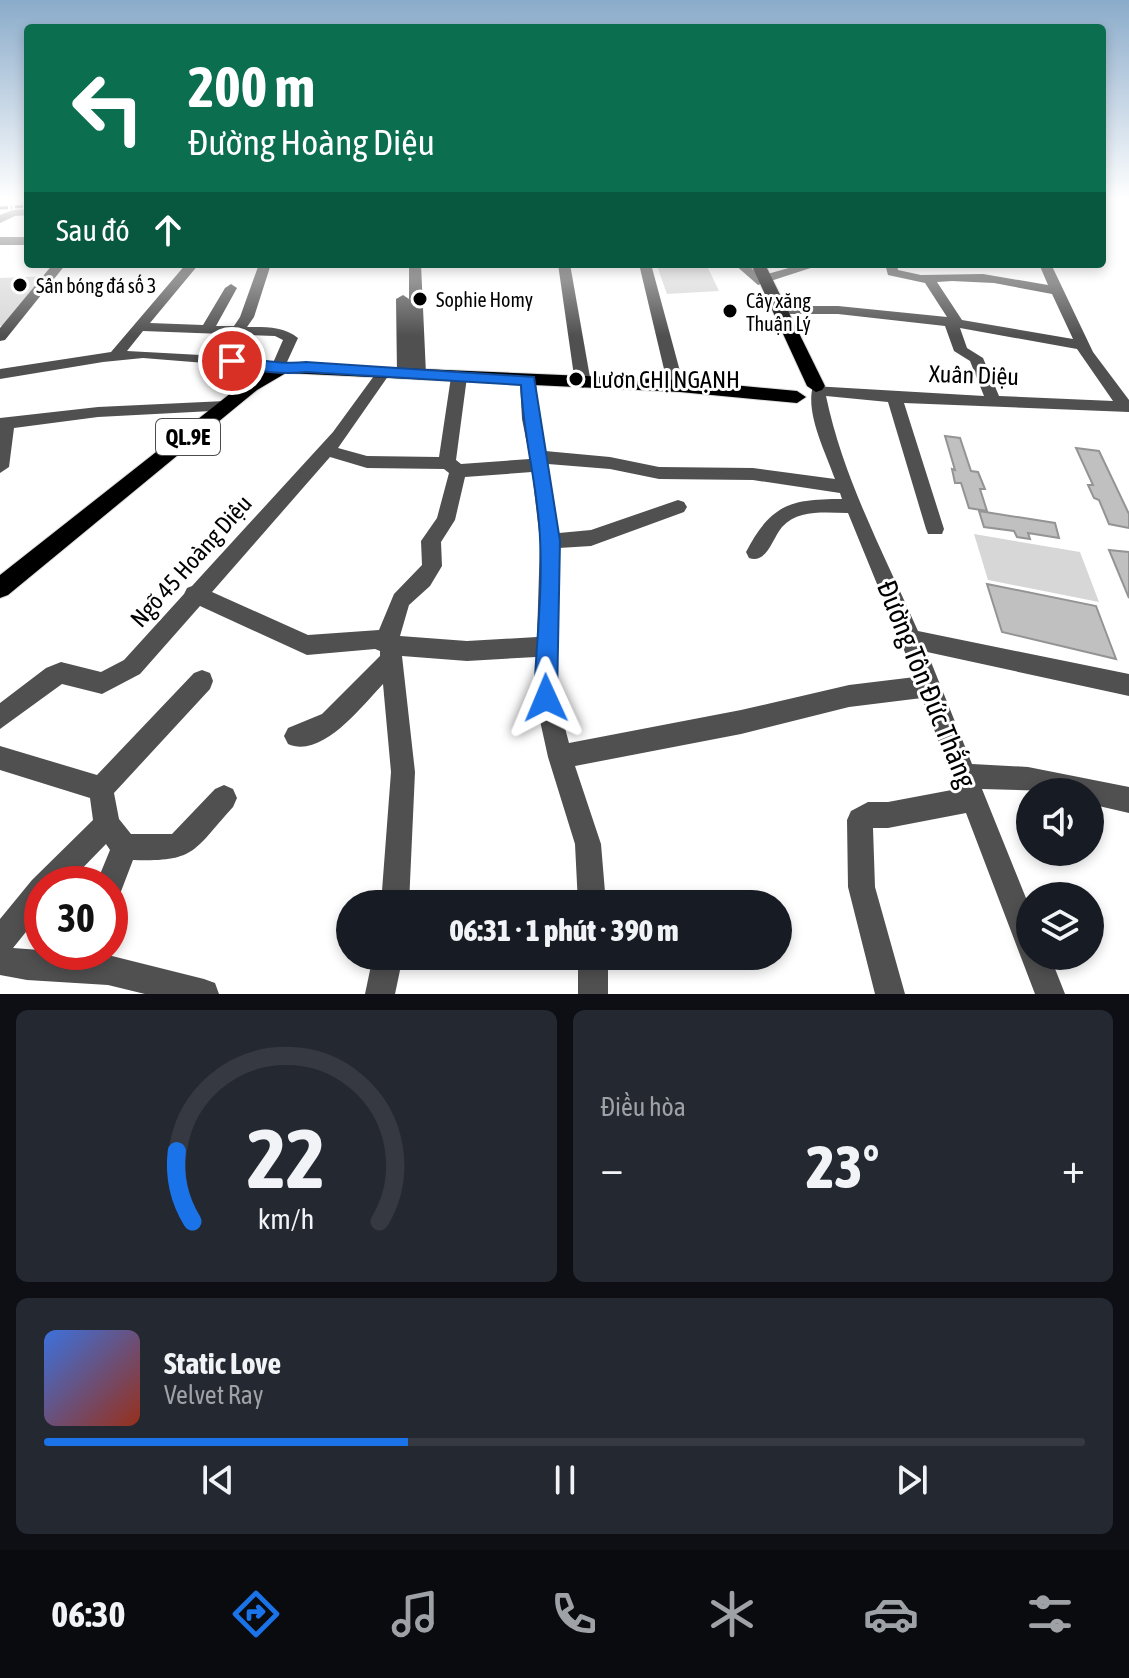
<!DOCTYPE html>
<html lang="vi">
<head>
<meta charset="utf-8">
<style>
  :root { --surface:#171b24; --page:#242831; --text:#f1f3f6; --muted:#9ea1a6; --line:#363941; --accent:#1a73e8 }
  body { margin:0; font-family:"Asap Condensed",sans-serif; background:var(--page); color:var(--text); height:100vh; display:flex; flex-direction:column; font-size:30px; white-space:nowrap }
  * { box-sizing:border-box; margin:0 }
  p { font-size:26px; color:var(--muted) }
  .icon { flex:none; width:44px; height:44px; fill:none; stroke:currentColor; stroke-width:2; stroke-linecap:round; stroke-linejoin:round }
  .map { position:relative; height:994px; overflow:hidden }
  .side { display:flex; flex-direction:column; gap:16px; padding:16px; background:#0d0f14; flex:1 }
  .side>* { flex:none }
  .top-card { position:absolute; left:24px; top:24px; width:1082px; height:244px; border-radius:8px; box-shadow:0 4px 12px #0003; background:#0b6e4f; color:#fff; overflow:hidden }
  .buttons { position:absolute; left:1016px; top:778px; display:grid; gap:16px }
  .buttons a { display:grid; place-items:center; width:88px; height:88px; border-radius:50%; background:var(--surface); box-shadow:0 4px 12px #0003; font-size:40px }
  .speed { position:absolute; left:24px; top:866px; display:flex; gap:16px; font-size:40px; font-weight:700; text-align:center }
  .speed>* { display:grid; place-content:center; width:104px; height:104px; border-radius:50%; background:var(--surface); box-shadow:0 4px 12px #0003; line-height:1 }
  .speed .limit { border:12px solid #d22; background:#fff; color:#111 }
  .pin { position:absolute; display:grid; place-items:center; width:68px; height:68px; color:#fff; margin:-34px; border:4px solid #fff; border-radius:50%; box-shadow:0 2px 8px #0007 }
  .me { position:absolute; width:88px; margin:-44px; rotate:359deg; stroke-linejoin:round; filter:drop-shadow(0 0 6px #0008) }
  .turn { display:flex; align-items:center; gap:28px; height:168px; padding:0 32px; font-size:36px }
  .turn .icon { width:104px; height:104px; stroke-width:2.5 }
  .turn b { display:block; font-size:56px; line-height:68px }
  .then { display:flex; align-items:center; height:76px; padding:0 32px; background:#0003; gap:16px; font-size:30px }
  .big { font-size:60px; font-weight:800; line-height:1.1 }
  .side .tile { flex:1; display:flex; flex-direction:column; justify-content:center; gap:12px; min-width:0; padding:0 28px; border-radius:12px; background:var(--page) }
  .side .dial { align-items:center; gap:0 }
  .dial svg { height:208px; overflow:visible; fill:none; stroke:var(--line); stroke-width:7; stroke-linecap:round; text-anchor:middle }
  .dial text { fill:var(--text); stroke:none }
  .song { display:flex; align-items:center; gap:24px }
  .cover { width:96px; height:96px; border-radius:12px; background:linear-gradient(135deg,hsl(220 70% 55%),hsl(10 70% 35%)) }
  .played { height:8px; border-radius:4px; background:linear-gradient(90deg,var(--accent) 35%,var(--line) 35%) }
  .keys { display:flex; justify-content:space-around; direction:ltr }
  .heat { display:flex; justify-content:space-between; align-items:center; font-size:44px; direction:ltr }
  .side .tiles { flex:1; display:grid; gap:16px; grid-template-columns:1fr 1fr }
  .tile:last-child { grid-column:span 2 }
  .trip { position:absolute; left:336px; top:890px; width:456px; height:80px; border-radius:40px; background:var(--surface); box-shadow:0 4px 12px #0003; font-weight:800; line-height:80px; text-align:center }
  .tab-bar { display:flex; height:128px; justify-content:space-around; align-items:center; background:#090b0e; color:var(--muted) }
  .tab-bar .icon { width:56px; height:56px }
  .tab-bar .on { color:var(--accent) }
  .tab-bar b { font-size:36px; color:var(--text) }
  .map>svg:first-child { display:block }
  .green { fill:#d7d7d7 }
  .building { fill:#c0c0c0; stroke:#949494; stroke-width:2 }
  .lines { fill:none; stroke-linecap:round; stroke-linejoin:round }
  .major-casing { stroke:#dbdbdb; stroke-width:2 }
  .minor { fill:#505050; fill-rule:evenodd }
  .major { fill:#000; fill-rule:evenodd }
  .rail { stroke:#000; stroke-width:3; stroke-dasharray:8 3 1 3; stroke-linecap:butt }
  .route { fill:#1a73e8; stroke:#114b97; stroke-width:2 }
  .poi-dot { fill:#000; stroke:#fff; stroke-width:3 }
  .labels { text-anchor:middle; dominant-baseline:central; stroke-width:6; stroke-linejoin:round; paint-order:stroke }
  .far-poi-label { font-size:20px; fill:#000; stroke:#fff; text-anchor:start }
  .shield { fill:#fff; stroke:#4c4c4c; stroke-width:2 }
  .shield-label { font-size:22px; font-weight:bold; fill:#000 }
  .street-label { font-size:24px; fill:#000; stroke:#fff }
  .poi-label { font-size:24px; fill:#000; stroke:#fff; text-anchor:start }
  .near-street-label { font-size:28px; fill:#000; stroke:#fff }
</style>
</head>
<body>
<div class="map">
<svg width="1129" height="994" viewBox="0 0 1129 994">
  <rect width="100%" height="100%" fill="#fff"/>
  <g class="green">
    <polygon points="706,264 719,291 667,294 657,266"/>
    <polygon points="48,276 7,325 0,326 0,278"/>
    <polygon points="974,534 1080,552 1099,602 988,580"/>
  </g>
  <g class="building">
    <polygon points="945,436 960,438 971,471 978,472 985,489 980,489 987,511 969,508 961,483 955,483 952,469 955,470"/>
    <polygon points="1076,448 1099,451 1129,514 1129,528 1109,524 1099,500 1094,498 1088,485 1093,485"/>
    <polygon points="979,511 1055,523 1059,538 1028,533 1030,539 1017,537 1014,531 984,527"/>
    <polygon points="1109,550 1129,552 1129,598"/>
    <polygon points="987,584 1096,606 1116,659 1002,632"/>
  </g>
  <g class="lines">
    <defs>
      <g id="major">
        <polygon points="751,264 765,264 825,386 822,390 816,392 807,386"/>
        <polygon points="283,363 680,380 797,391 806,397 797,403 680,392 286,373 257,390 8,595 0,598 0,575 245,382"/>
      </g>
    </defs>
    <use href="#major" class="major-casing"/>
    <g class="minor">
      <polygon points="28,209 28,215 15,216 0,223 0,215 13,210"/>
      <rect x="0" y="237" width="28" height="8"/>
      <polygon points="53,264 66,264 5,340 0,341 0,328"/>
      <path d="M186,264H199L150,323L203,325L225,288L231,284L237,288L216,326H234L240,317L259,264H271L254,317L247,327C266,327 283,326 298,338L282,373L277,375L255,367L143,358L103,362L0,379V369L111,352ZM143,331L275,336L283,340L273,363L257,358L127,351Z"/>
      <polygon points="409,264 421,264 426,374 418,379 411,374 404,378 399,376 397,373 396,299 403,295 409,299"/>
      <polygon points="558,264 570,264 591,383 583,388 575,383"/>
      <polygon points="639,264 651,264 684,386 681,390 671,390 668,386"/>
      <polygon points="734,264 747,264 760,276 803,264 823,264 758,285"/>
      <path d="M885,264H897L898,270L921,275L983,274L1048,285L1039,264H1051L1093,352L1129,400V412L904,403L944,529L942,534H928L926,529L888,402L826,396C843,478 884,554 918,631L1129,674V696L927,652L972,764L1028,767L1129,787V813L1090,804V792L982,789L1030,908V956H1050L1065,994H1035L966,813L888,828H873L875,887L905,994H875L848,887L847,820L851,811L868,802H888L957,789L922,698L849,707L741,734L575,766L601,844L606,904H578L575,844L548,757L535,698L536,657L467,661L402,656L415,772L409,904H381L391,772L383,684C362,706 322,759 288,744L284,736L288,728L322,714L380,656V651L375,649L307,655L200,606L140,674L102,694L62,684L0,729V703L46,668L61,662L101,672L124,660L184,594L187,588L192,586L333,432L379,369H389L391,372L338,448L367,456L439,457L451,377L459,372L467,377L456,460L461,464L530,459L522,419L520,381L528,376L536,381L538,419L545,451L610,457L659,467L753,468L835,479C826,453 805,413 813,386L984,396L970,361L954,351L945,326L838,314H780L773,310L780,306H838L947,317L925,283L888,275ZM952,281L994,283L1052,294L1073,339L962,320L937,282ZM960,328L1077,349L1113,401L999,396L983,358L967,348ZM330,457L367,468L444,469L449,473L437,518L421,541L422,565L394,594L379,630L308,635L212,592ZM548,464L610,469L659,479L753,480L840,493L842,499C791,499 771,504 746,552L749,558C767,564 772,539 782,527C799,509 825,513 848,513L915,677L849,685L741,710L569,743L557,698L559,548L591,546L684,512L687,507L684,502L678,500L591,530L559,533ZM532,472L540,541L537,637L467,641L400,636L409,605L430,586L442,566L441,542L455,520L465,477Z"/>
      <polygon points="225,401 231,402 233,406 231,410 98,417 14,428 9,467 0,473 0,418 98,407"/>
      <path d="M202,670L210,673L213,681L210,689L114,793L119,819L131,834H172L215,789L224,785L233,789L237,798L233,807C193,851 196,862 133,860L120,894L110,898V884H96L110,850L106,844L67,884H42V912L13,948L108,955L204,979L215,983L219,994H145L108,985L27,980L0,975V919L32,880L93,820L90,798L0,770V746L97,775L194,673Z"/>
      <polygon points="373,956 403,956 395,994 365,994"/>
      <rect x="578" y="956" width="30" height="38"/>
    </g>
    <use href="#major" class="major"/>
    <g class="rail">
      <polyline points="1114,197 1129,198"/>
      <polyline points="0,208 28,206"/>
    </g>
  </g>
  <linearGradient id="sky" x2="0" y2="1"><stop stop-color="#8aabca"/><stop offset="0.59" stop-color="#fff"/><stop offset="1" stop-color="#fff" stop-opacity="0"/></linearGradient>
  <rect width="1129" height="336" fill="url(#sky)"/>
  <path class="route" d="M232,357C258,359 280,365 306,362L534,377L560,541L557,698L554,706L546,709L538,706L534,698C536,645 543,591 540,538C538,486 523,437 521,385L306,372C279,375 253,371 227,364L224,361Z"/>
  <g class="poi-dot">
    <circle cx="20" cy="285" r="8"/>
    <circle cx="420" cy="299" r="8"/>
    <circle cx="730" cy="311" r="8"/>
    <circle cx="576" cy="379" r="8"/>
  </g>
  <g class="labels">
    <g class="far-poi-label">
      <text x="36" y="285">Sân bóng đá số 3</text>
      <text x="436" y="299">Sophie Homy</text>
      <text x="746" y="300">Cây xăng<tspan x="746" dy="23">Thuận Lý</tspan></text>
    </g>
    <rect class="shield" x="156" y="419" width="64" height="36" rx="6"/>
    <g class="shield-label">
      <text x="188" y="437">QL.9E</text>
    </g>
    <g class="street-label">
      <text transform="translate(974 375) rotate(2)">Xuân Diệu</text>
      <text transform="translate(191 561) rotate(-48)">Ngõ 45 Hoàng Diệu</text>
    </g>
    <g class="poi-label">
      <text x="592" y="379">Lươn CHỊ NGẠNH</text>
    </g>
    <g class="near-street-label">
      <text transform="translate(927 684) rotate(68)">Đường Tôn Đức Thắng</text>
    </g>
  </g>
</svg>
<div class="buttons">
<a><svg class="icon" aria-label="sound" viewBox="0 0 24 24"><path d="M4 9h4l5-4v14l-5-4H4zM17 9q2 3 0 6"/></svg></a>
<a><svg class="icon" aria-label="layers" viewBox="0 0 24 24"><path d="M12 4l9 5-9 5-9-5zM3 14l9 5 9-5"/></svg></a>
</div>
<div class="speed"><div class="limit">30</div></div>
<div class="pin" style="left:232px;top:361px;background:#d93025"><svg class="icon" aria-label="arrive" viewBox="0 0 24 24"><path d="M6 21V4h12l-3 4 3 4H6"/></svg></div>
<svg class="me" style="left:546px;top:698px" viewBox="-20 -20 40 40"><path d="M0-17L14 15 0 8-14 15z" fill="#1a73e8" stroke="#fff" stroke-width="4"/></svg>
<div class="trip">06:31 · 1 phút · 390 m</div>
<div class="top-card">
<div class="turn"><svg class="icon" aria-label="left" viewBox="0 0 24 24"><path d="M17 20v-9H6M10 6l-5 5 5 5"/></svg><div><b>200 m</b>Đường Hoàng Diệu</div></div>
<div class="then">Sau đó<svg class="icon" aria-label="ahead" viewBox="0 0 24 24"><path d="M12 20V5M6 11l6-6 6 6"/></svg></div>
</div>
</div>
<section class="side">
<div class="tiles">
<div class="tile dial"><svg viewBox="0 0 100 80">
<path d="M14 69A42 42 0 1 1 86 69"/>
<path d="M14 69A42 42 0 0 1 8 42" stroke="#1a73e8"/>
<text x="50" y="56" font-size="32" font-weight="700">22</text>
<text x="50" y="72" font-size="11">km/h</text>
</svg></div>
<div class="tile"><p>Điều hòa</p>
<div class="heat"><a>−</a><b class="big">23°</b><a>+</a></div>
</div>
<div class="tile">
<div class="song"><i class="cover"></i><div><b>Static Love</b><p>Velvet Ray</p></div></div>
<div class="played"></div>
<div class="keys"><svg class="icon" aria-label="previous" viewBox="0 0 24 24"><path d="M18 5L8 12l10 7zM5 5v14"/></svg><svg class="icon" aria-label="pause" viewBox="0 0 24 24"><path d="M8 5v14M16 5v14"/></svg><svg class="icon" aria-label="next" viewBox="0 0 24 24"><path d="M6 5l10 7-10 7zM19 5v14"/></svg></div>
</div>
</div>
</section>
<nav class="tab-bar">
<b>06:30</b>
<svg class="icon on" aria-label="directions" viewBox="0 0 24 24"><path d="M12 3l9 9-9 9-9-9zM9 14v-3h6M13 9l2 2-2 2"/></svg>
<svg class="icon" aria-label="music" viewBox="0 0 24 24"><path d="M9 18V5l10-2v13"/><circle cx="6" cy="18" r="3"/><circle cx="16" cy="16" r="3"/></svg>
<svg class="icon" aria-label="phone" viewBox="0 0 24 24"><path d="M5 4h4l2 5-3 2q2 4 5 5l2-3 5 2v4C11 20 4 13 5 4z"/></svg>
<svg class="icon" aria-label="climate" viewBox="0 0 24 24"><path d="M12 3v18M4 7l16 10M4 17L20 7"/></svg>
<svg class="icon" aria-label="car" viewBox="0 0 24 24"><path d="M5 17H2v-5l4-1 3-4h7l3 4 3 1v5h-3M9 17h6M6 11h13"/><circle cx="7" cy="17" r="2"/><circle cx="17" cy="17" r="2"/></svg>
<svg class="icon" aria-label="filters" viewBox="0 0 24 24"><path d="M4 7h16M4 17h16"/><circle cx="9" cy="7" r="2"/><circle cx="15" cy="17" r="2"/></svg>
</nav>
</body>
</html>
